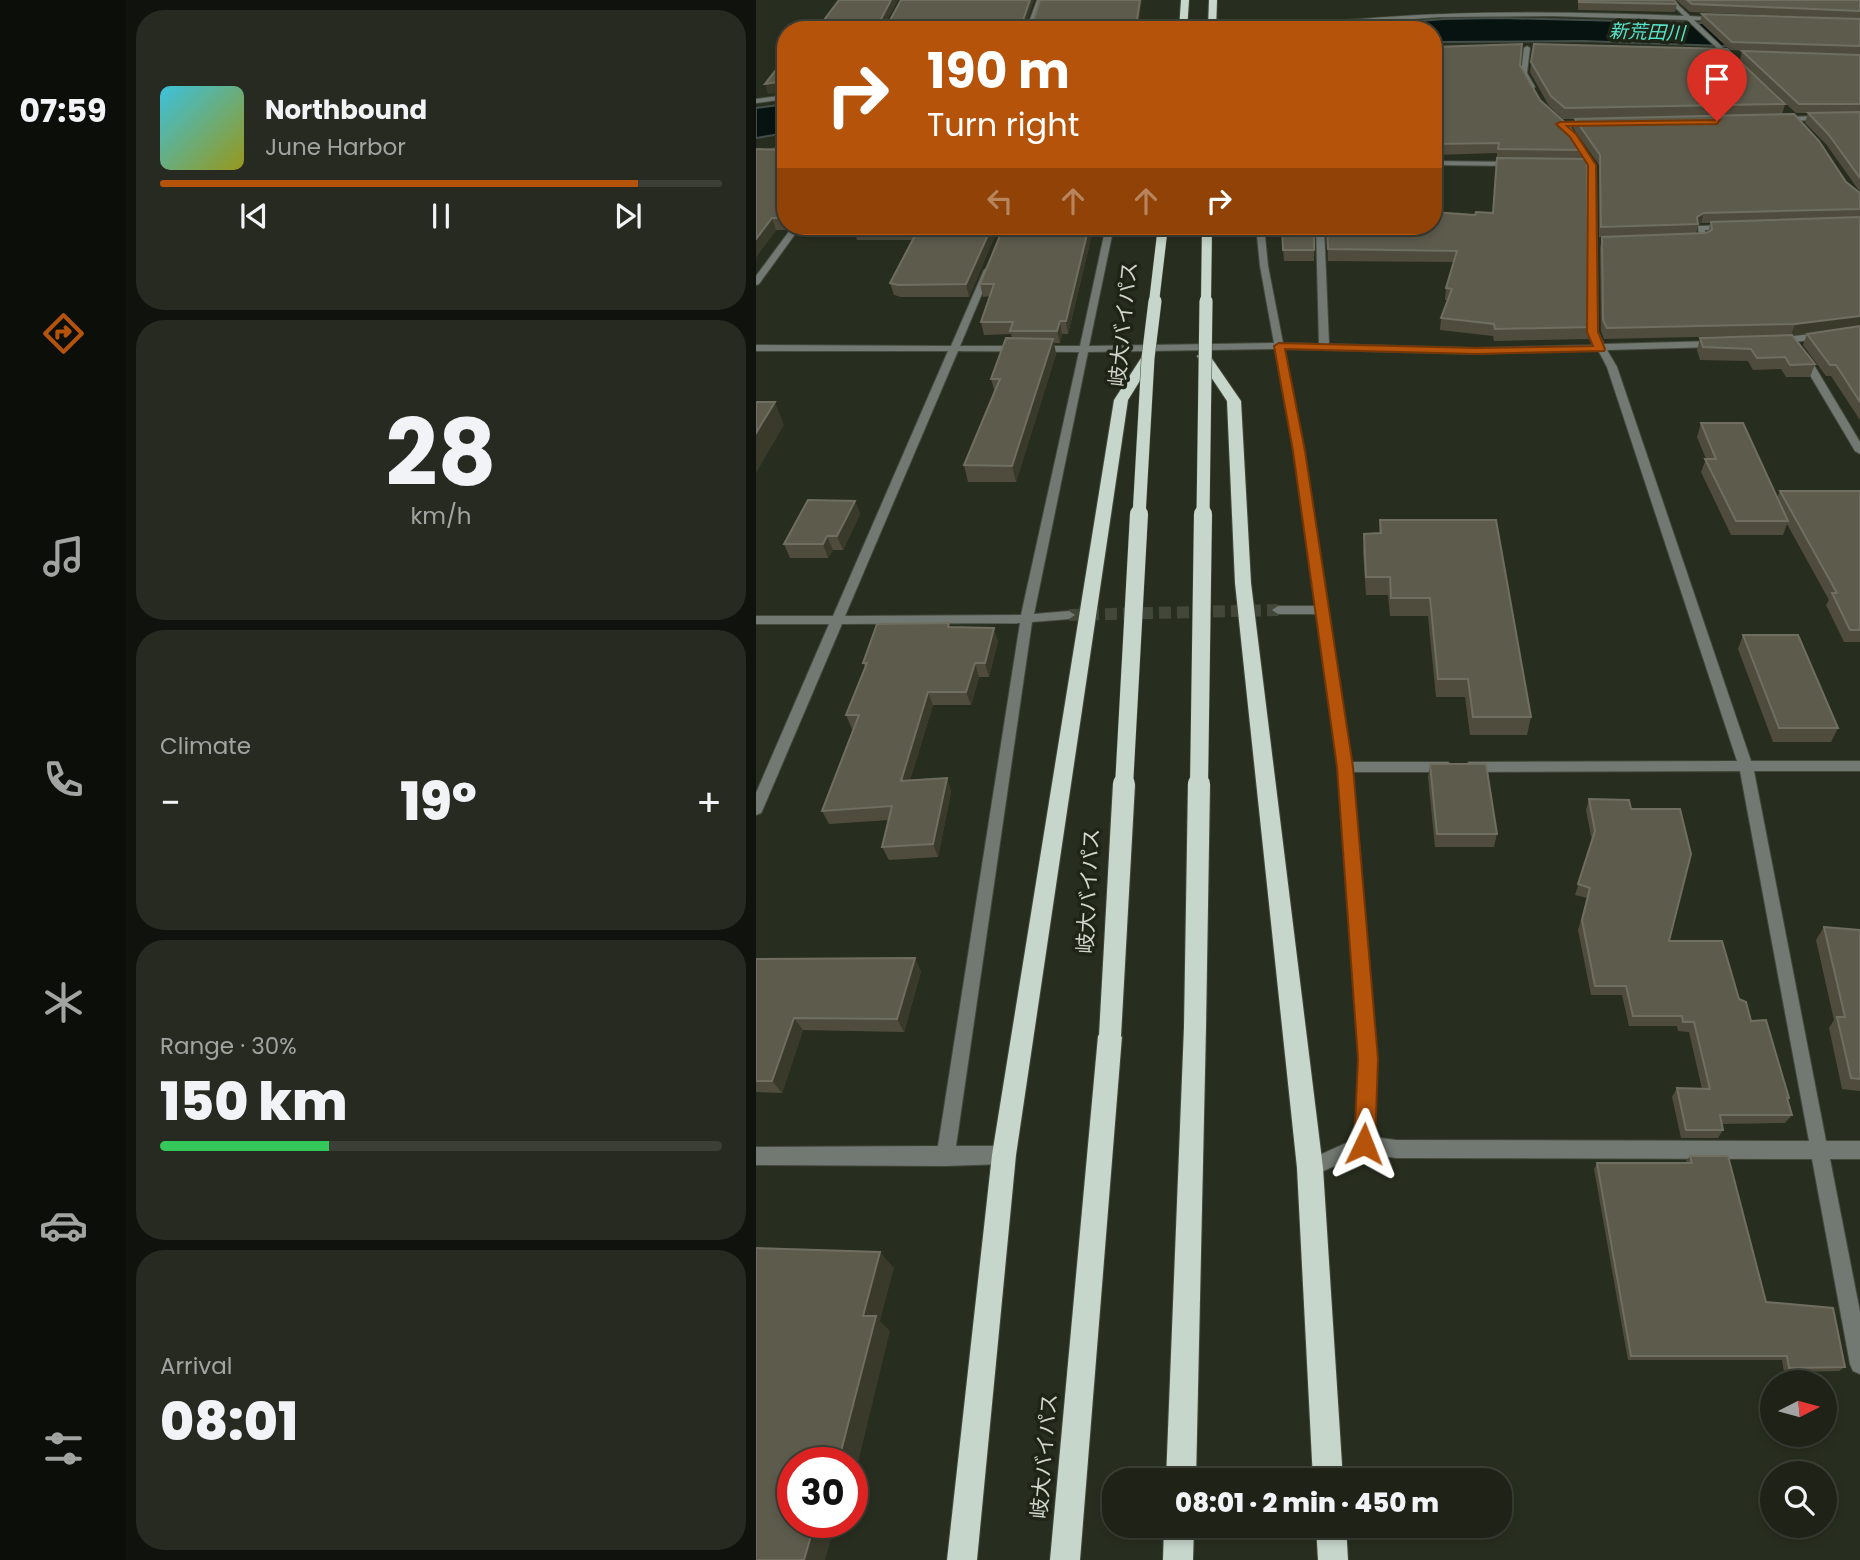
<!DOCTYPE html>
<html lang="en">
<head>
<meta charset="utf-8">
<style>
  :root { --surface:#1e2217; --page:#262a20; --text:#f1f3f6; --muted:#a1a4a1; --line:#3c3f36; --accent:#b45309 }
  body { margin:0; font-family:Poppins,"Noto Sans JP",sans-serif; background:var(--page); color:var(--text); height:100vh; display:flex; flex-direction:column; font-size:26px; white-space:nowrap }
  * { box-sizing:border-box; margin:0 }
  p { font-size:23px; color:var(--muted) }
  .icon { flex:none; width:38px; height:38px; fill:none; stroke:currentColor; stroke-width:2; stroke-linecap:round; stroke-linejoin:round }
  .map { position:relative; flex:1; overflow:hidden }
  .side { display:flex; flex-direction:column; gap:10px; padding:10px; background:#10130d; width:630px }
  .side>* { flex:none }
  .hud { position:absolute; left:21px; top:21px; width:665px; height:214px; border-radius:28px; box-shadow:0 4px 10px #0003,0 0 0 2px var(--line); background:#b45309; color:#fff; overflow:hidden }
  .needle { width:46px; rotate:84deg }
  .buttons { position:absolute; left:1004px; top:1370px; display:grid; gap:14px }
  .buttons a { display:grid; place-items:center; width:77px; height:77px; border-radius:50%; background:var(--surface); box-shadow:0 4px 10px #0003,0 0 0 2px var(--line); font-size:35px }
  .speed { position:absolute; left:21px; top:1447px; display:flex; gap:14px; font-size:35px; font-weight:700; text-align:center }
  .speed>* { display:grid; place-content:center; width:91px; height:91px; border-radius:50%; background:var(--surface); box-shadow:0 4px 10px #0003,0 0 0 2px var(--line); line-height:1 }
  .speed .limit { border:10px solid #d22; background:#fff; color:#111 }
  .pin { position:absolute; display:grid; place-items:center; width:60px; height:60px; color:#fff; margin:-72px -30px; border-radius:50% 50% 50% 0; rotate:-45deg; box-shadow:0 0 7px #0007 }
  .pin .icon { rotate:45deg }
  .me { position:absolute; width:77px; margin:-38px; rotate:2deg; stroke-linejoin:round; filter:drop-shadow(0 0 5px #0008) }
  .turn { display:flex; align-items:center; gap:24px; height:147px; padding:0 35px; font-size:32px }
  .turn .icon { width:91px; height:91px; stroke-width:2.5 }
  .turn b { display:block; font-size:49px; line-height:60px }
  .lanes { display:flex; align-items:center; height:66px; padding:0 35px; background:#0003; justify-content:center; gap:35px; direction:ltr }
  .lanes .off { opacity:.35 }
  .big { font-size:52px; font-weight:800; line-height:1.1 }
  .side .card { flex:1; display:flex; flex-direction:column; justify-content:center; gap:10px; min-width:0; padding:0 24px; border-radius:28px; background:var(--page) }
  .side .dial { align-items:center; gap:0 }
  .dial b { font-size:91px; line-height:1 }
  .song { display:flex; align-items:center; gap:21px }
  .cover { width:84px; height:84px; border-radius:10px; background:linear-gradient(135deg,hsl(190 70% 55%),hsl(60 70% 35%)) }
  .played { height:7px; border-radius:4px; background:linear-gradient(90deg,var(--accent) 85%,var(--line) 85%) }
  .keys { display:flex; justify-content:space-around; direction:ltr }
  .heat { display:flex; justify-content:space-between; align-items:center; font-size:38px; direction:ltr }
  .charge { height:10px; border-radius:5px; background:linear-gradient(90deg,#34c759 30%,var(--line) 0) }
  .trip { position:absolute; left:346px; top:1468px; width:410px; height:70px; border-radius:28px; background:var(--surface); box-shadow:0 4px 10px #0003,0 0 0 2px var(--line); font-weight:800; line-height:70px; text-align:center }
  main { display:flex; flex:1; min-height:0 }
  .tab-bar { display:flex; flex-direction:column; width:126px; justify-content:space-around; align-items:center; background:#0c0e09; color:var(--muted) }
  .tab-bar .icon { width:49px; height:49px }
  .tab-bar .on { color:var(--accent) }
  .tab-bar b { font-size:32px; color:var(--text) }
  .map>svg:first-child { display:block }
  .water { fill:#071311; stroke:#444e49; stroke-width:2 }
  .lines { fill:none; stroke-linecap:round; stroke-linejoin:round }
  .minor-tunnel { stroke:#424739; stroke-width:12; stroke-dasharray:12 6; stroke-linecap:butt }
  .minor-casing { stroke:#43493b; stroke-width:2 }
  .trunk-casing { stroke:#43493b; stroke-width:2 }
  .minor { fill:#727973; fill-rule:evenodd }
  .trunk { fill:#c6d6ca; fill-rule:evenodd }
  .trunk-bridge-far3-casing { stroke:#43493b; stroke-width:11; stroke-linecap:butt }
  .trunk-bridge-far2-casing { stroke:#43493b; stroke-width:14; stroke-linecap:butt }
  .trunk-bridge-far1-casing { stroke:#43493b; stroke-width:19; stroke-linecap:butt }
  .trunk-bridge-casing { stroke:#43493b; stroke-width:24; stroke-linecap:butt }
  .trunk-bridge-far3 { stroke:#c6d6ca; stroke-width:10 }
  .trunk-bridge-far2 { stroke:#c6d6ca; stroke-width:13 }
  .trunk-bridge-far1 { stroke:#c6d6ca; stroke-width:18 }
  .trunk-bridge { stroke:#c6d6ca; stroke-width:22 }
  .wall { fill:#4f4c3d; fill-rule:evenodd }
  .shaded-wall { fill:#393a2a }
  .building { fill:#5d5b4c; stroke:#6f6e60; stroke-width:2 }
  .route { fill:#b45309; stroke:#753606; stroke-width:2 }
  .labels { text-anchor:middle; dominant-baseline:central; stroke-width:7; stroke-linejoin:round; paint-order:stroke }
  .far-water-label { font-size:19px; font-style:italic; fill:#56e4cd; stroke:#1e2416 }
  .street-label { font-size:21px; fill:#d2d6cd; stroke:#1e2416 }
</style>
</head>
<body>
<main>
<nav class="tab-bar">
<b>07:59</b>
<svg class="icon on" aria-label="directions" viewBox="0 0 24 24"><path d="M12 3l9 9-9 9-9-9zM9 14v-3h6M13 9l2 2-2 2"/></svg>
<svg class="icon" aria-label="music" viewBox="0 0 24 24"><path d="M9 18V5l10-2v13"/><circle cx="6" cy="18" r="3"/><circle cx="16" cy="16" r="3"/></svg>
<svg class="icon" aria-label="phone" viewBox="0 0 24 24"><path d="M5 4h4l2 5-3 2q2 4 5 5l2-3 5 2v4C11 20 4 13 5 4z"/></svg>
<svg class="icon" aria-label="climate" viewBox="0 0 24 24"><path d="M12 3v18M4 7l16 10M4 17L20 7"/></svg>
<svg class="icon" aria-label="car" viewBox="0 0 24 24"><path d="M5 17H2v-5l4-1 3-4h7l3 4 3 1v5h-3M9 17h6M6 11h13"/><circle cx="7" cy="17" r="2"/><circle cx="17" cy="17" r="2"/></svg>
<svg class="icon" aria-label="filters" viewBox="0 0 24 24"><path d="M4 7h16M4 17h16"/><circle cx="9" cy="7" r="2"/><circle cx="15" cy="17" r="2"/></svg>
</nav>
<section class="side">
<div class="card">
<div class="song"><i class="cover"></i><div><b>Northbound</b><p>June Harbor</p></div></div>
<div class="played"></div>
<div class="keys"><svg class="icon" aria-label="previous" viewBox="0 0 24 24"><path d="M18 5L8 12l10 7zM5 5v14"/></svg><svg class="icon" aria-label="pause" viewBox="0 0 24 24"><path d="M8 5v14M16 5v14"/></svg><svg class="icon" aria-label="next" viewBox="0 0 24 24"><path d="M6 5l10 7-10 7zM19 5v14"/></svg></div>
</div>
<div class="card dial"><b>28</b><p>km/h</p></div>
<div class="card"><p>Climate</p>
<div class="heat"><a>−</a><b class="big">19°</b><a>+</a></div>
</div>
<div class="card"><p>Range · 30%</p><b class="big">150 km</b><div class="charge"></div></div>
<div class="card"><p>Arrival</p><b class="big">08:01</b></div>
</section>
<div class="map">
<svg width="1104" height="1560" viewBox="0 0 1104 1560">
  <rect width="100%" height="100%" fill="#282e1f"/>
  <g class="water">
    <polygon points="744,18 1104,27 1104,51 827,41 677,42 677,30 551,30 688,19"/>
    <polygon points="30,104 30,133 0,138 0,108"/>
  </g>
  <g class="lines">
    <polyline class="minor-tunnel" points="313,615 522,610"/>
    <defs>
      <g id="minor">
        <polygon points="281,0 287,0 276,30 270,30"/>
        <path d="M911,0H917L934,16L965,18L963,21L938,20L981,61V63H977L931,20L795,16L684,17L514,30C537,21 579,21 605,19C712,10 820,12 928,16Z"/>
        <polygon points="771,46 774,48 771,73 779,87 776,89 765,73 768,48"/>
        <polygon points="30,95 30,99 0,103 0,99"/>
        <polygon points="1104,115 1104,119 1026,121 1023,119 1026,117"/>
        <polygon points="804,122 838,121 841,123 838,125 802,125"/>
        <path d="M817,135L840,165L842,332L848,344L960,341L965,344L960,347L851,350L861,367L995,761H1104V771H998L1070,1141H1104V1159H1074L1104,1312V1374L1097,1371L1094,1364L1056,1159L640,1158L608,1153L554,1177L548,1174L545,1168L548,1162L599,1139L603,1059L582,767L561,614H522L516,610L522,606H560L538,451L519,349L332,352L278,614L313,611L319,615L313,619L276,622L200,1146H248L254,1149L257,1155L254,1161L248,1164L189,1166L0,1165V1147L182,1146L264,623L86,624L7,809L5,813L0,815V793L73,624H0V616H77L192,351H0V345L195,346L228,270L232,267L236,270L204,346H324L350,226H358L333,346L518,343L504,266L500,226H508L512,266L527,343L563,344L560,226H568L573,344L720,348L839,345L832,332V165L814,137ZM528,349L720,354L842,350L851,367L981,761L713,762L706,767L713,772L984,771L1053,1141L640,1140L617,1137L621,1059L596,772H692L699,767L692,762H595L548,451ZM202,351L323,352L265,615L89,616Z"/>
        <polygon points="30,147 30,151 0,155 0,151"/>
        <polygon points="677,161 760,162 764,164 760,166 677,165"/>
        <polygon points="970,225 973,225 973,229 949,230 950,241 937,241 933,239 943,237 942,226"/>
        <polygon points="37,226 45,226 3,284 0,285 0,276"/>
        <polygon points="1104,328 1104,334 1022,344 1017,341 1022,338"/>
        <polygon points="1047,352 1052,355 1104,442 1104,454 1099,451 1042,355"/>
      </g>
      <g id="trunk">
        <polygon points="425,0 433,0 431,30 423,30"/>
        <polygon points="453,0 461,0 460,30 452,30"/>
        <polygon points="447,352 452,353 485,401 495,583 567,1168 587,1480 557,1480 541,1168 479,583 471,401 441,356"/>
        <polygon points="392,354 398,358 372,400 260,1155 221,1560 191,1560 236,1155 358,400 387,355"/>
        <polygon points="439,1017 447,1020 450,1027 440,1480 410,1480 428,1027 431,1020"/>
        <polygon points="354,1026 362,1029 366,1036 324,1560 294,1560 342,1036 346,1029"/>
        <polygon points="408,1526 438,1526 437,1560 407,1560"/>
        <polygon points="560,1526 590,1526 592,1560 562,1560"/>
      </g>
    </defs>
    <use href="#minor" class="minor-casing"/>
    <use href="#trunk" class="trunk-casing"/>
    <use href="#minor" class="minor"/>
    <use href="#trunk" class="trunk"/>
    <defs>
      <g id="trunk-bridge-far3">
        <polyline points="398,302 407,226"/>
        <polyline points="450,302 451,226"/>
      </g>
      <g id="trunk-bridge-far2">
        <polyline points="383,516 392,358 399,301"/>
        <polyline points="447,516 450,301"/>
      </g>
      <g id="trunk-bridge-far1">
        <polyline points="368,786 383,514"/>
        <polyline points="443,786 447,514"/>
      </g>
      <g id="trunk-bridge">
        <polyline points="439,1027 443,784"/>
        <polyline points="354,1036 368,784"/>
      </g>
    </defs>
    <use href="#trunk-bridge-far3" class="trunk-bridge-far3-casing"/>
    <use href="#trunk-bridge-far2" class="trunk-bridge-far2-casing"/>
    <use href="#trunk-bridge-far1" class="trunk-bridge-far1-casing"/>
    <use href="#trunk-bridge" class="trunk-bridge-casing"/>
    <use href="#trunk-bridge-far3" class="trunk-bridge-far3"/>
    <use href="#trunk-bridge-far2" class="trunk-bridge-far2"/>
    <use href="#trunk-bridge-far1" class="trunk-bridge-far1"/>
    <use href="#trunk-bridge" class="trunk-bridge"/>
  </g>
  <g class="wall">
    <polygon points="822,0 918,0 921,4 919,12 822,10"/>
    <polygon points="920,0 1104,0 1104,19 934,12"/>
    <polygon points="946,14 1104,19 1104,192 1070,144 1049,123 1052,113 1040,113 984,60 986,51 1033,53 974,50 944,22"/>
    <path d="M778,44L1029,104L1026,115L1090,182L1104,193V326L1036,335L1059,364L1054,377H1030L1025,369L997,370L992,361L944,360L941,350L944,338L983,336L848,339L845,331L844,248L846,237H843V165L817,128L819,119H807L793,106L774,72ZM945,223H955L952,232L950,233L940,234L942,225Z"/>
    <polygon points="677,47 764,65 784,100 828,150 826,159 832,320 835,327 833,339 738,341 737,336 684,330 685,318 692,300 689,300 690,288 698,262 572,261 571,226 677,226 719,215 737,213 741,153 677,155"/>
    <polygon points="0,149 30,226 35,226 31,230 20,230 0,257"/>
    <polygon points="44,226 243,226 213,297 145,297 138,295 134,283 157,240 101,240 98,230 45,230"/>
    <polygon points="248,226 338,226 312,334 306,334 304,343 298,343 300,354 260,482 212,482 208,465 239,393 235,379 256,338 255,334 228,335 225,322 234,296 227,297 224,284"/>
    <polygon points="521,226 559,226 558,226 558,261 528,261 526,234 521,234"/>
    <polygon points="1104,326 1104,420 1075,376 1070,376 1047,345 1051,334"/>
    <polygon points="945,423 1021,498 1024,491 1104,491 1104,642 1088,642 1070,605 1073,600 1031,524 1027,535 975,535 945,472 950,459 941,437"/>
    <polygon points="99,501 104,514 87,550 77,550 72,558 34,558 28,544"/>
    <polygon points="624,520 775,717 771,735 714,735 709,697 680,697 672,616 634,616 632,595 610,595 607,552 608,534 623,533"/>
    <polygon points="195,627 242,641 233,677 223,677 215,705 177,705 154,780 191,778 195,792 182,857 133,860 126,847 133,820 73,824 66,811 98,729 96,729 90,715 109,667 107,663"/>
    <polygon points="987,635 1082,728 1075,742 1017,742 982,649"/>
    <polygon points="674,764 741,834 738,847 679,847 672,777"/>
    <polygon points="833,799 875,809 913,941 983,999 995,1021 1033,1098 1032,1100 1036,1115 1029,1123 966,1124 967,1130 962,1138 925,1138 916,1097 921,1088 946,1089 933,1032 922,1031 921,1026 873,1026 866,995 835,995 822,930 831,898 819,895 836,841 830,810"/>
    <polygon points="1068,927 1104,930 1104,1091 1086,1089 1073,1028 1078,1020 1060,940"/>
    <polygon points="0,959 165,971 148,1032 47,1030 26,1093 0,1092"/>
    <polygon points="934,1156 1010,1302 1089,1367 1083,1371 1028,1372 1026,1360 872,1360 838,1169 841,1163 931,1163 930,1161"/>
  </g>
  <g class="shaded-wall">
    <polygon points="135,0 142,0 126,30 123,23"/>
    <polygon points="274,0 278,0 268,30 266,23"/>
    <polygon points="384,0 386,0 382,30 374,30"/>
    <polygon points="30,81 30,92 12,94 9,84"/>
    <polygon points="948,213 945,223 942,225 941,217"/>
    <polygon points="30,215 30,226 35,226 31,230 26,218"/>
    <polygon points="16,218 20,230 0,257 0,239"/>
    <polygon points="236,226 243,226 213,297 210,284"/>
    <polygon points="333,226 338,226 312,334 310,321"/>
    <polygon points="1104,316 1104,326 1035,335 1039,324"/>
    <polygon points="304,321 306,334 304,343 301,331"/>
    <polygon points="297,339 300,354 260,482 256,466"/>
    <polygon points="19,402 28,425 0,473 0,433"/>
    <polygon points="99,501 104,514 87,550 81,536"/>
    <polygon points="71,536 77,550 72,558 67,544"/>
    <polygon points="238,628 242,641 233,677 229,663"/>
    <polygon points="219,663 223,677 215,705 210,692"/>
    <polygon points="172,692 177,705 150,794 145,781"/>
    <polygon points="191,778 195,792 182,857 177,844"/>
    <polygon points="159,958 165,971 148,1032 141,1019"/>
    <polygon points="38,1018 47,1030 26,1093 16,1081"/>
    <polygon points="124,1252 138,1268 124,1321 134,1331 98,1479 96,1477 96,1463 82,1463 107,1316"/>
    <polygon points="59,1522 80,1522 69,1560 48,1560"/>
  </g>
  <g class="building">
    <polygon points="83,0 135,0 123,23 133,22 145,0 274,0 266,23 277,22 284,0 384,0 380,26 374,27 376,30 51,30 52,28 62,28"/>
    <polygon points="823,0 918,0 921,4 823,2"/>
    <polygon points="931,0 1104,0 1104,11 936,4"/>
    <polygon points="946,14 1104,19 1104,46 976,42"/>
    <polygon points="766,44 764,65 784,100 814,127 828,150 742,149 743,143 677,144 677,47"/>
    <polygon points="778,44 971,49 1029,104 809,108 795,96 775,62"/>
    <polygon points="986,51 1104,55 1104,104 1043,104"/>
    <polygon points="30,57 30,81 9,84"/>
    <polygon points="1104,112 1104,178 1073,135 1052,113"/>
    <polygon points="1038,114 1063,141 1090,182 1104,193 1104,209 948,213 941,217 942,224 845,227 844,155 819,119"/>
    <polygon points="0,149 30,150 30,215 26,218 16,218 0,239"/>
    <polygon points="741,158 831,159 832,320 835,327 739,329 738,324 685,318 696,289 690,288 701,251 572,249 571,226 677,226 677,212 719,215 720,212 737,213"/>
    <polygon points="1104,217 1104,316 1039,324 851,328 847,320 846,237 950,233 956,230 955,222"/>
    <polygon points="99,226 236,226 210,284 142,285 134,283 163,228 98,228"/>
    <polygon points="248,226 333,226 310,321 304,321 301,331 254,331 257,322 225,322 238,284 224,284"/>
    <polygon points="526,226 558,226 558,250 527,250"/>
    <polygon points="1104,326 1104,402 1080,365 1074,365 1051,334"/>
    <polygon points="1036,335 1059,364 1034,365 1029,357 1001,358 995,349 947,347 944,338"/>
    <polygon points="250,338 297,339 256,466 208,465 244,379 235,379"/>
    <polygon points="0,402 19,402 0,433"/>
    <polygon points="945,423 987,423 1032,521 980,521 949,459 960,459"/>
    <polygon points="1024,491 1104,491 1104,630 1094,630 1076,593 1081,593"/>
    <polygon points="52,500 99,501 81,536 71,536 67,544 28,544"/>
    <polygon points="624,520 740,520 775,717 717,717 712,679 682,679 674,598 635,598 634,577 610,577 608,534 625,533"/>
    <polygon points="193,623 192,627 238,628 229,663 219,663 210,692 172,692 145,781 191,778 177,844 126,847 136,806 66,811 103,715 90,715 111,663 107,663 121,624"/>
    <polygon points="987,635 1042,635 1082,728 1023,728"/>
    <polygon points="674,764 730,764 741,834 681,834"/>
    <polygon points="833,799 873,800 875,809 924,809 935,854 913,941 966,941 983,999 990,1002 995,1021 1010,1020 1033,1098 1031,1098 1036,1115 964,1115 967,1130 930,1130 921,1088 954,1089 938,1022 927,1022 926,1016 877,1016 870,986 839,986 826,920 834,888 822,884 839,831"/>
    <polygon points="1068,927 1104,930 1104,1079 1095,1078 1081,1017 1089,1017"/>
    <polygon points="159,958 141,1019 38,1018 16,1081 0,1081 0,959"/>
    <polygon points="934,1156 972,1156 1010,1302 1077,1308 1089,1367 1033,1368 1031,1356 875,1356 841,1163 936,1163"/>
    <polygon points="0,1248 124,1252 107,1316 120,1316 82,1463 37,1463 37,1522 59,1522 48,1560 0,1560"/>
  </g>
  <polygon class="route" points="964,120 961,124 811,126 820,134 840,165 842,332 849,349 848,351 720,354 529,349 549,451 597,767 622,1059 619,1144 616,1151 608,1154 601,1151 598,1144 602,1059 581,767 537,451 518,346 523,343 720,348 837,346 831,332 832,165 814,137 800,124 804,122"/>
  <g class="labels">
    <g class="far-water-label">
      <text transform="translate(891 32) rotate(2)">新荒田川</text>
    </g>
    <g class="street-label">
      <text transform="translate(367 324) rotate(-84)">岐大バイパス</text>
      <text transform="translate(332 891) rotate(-87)">岐大バイパス</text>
      <text transform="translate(288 1456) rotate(-85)">岐大バイパス</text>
    </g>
  </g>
</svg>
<div class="buttons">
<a><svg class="needle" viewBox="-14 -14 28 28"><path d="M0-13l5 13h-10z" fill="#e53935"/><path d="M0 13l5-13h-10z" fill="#a1a4a1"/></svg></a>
<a><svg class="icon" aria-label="search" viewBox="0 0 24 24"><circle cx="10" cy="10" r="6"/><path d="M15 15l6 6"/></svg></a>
</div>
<div class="speed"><div class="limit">30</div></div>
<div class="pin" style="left:961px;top:121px;background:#d93025"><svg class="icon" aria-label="arrive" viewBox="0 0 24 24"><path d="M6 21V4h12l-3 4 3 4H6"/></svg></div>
<svg class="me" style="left:608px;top:1144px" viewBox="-20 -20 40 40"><path d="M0-17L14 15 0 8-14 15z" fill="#b45309" stroke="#fff" stroke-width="4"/></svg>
<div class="trip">08:01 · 2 min · 450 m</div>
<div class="hud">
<div class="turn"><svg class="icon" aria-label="right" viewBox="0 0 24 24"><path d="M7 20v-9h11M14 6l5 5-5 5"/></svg><div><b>190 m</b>Turn right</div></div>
<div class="lanes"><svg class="icon off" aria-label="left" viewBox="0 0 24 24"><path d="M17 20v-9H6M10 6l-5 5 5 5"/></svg><svg class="icon off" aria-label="ahead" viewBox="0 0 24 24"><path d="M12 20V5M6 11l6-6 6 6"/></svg><svg class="icon off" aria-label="ahead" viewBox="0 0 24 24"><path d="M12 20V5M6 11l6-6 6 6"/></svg><svg class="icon" aria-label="right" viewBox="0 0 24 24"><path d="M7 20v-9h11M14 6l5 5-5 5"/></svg></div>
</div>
</div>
</main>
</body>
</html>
